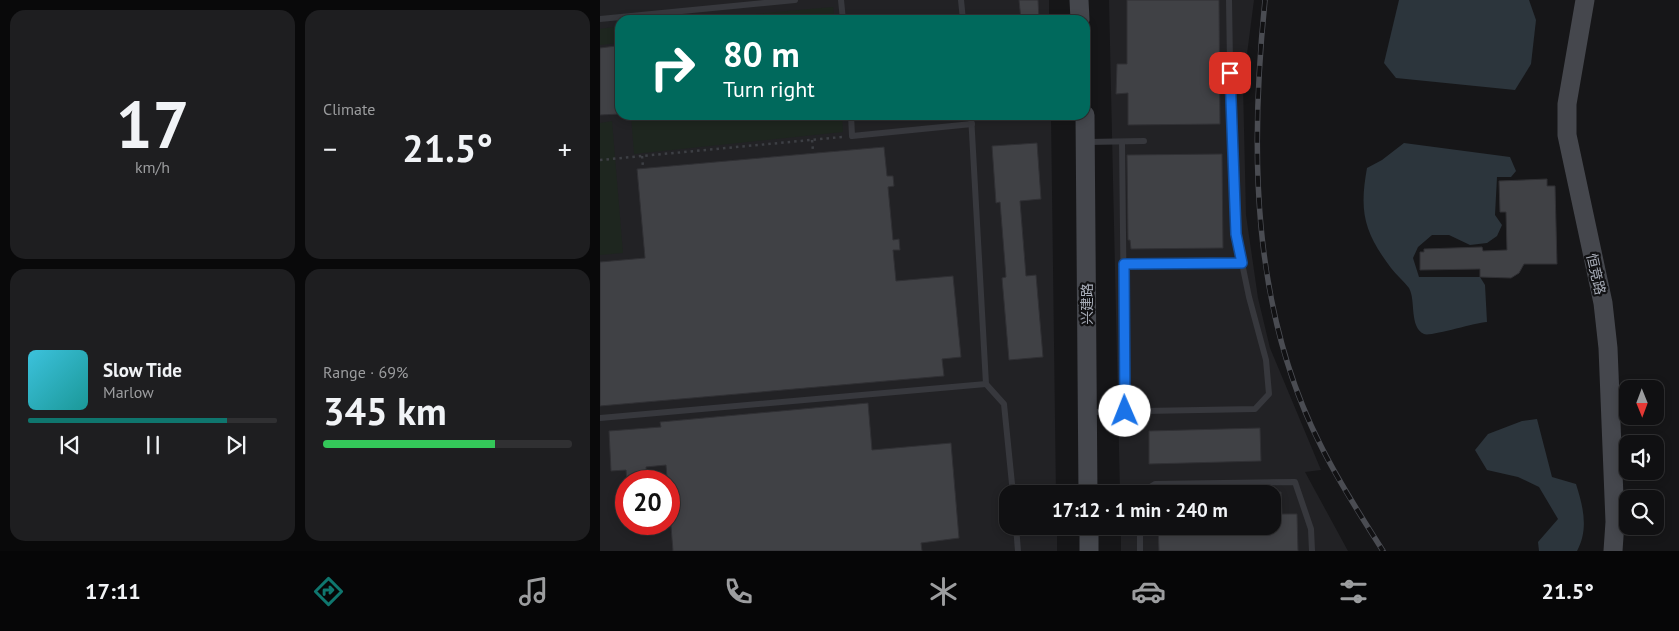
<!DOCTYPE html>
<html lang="en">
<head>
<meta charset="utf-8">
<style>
  :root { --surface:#101012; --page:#1e1e20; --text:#f1f3f6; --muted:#9c9d9f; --line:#303032; --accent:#0f766e }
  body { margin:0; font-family:"PT Sans","Noto Sans SC",sans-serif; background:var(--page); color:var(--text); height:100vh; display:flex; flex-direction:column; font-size:19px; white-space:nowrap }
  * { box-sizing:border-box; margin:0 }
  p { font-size:16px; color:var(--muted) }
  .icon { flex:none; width:28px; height:28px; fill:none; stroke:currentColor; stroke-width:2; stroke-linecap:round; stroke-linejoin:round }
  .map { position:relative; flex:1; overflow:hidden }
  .details { display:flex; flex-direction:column; gap:10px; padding:10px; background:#09090a; width:600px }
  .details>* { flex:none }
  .top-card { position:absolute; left:15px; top:15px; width:475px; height:105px; border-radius:15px; box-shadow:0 2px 8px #0003,0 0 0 1px var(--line); background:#00695c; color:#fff; overflow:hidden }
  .needle { width:32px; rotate:179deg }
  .buttons { position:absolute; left:1019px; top:380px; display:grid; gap:10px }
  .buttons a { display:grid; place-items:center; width:45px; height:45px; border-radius:10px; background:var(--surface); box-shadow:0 2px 8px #0003,0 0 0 1px var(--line); font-size:25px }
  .speed { position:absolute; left:15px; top:470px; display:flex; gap:10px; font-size:25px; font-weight:700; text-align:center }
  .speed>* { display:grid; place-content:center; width:65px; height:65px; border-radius:50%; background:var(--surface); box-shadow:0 2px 8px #0003,0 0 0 1px var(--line); line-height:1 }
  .speed .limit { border:8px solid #d22; background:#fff; color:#111 }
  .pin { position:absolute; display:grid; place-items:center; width:42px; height:42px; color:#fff; margin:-21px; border-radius:10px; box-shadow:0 2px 8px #0006 }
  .me { position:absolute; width:55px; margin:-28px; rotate:359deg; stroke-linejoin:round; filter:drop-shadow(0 0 4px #0008) }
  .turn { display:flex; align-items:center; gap:18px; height:105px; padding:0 25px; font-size:22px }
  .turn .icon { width:65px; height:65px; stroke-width:2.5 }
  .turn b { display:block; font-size:35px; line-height:42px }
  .big { font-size:38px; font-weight:600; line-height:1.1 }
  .details .tile { flex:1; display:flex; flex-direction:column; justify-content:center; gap:8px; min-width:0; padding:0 18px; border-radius:15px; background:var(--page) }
  .details .dial { align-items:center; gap:0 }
  .dial b { font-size:65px; line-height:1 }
  .song { display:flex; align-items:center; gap:15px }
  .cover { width:60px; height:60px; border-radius:8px; background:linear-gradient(135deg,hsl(190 70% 55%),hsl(180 70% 35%)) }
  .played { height:5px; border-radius:2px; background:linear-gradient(90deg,var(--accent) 80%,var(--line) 80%) }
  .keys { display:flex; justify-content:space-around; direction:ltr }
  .heat { display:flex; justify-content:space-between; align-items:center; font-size:28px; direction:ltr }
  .charge { height:8px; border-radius:4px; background:linear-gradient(90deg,#34c759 69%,var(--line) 0) }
  .details .tiles { flex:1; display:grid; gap:10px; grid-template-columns:repeat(2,1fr) }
  .trip { position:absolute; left:399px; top:485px; width:282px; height:50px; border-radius:15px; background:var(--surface); box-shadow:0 2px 8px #0003,0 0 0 1px var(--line); font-weight:600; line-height:50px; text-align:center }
  .tab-bar { display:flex; height:80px; justify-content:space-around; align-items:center; background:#060607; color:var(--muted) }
  .tab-bar .icon { width:35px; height:35px }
  .tab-bar .active { color:var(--accent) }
  .tab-bar b { font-size:22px; color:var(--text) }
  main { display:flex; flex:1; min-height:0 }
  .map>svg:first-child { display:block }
  .built { fill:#222225; fill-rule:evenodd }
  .green { fill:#1e261f }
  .water { fill:#2c353c }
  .building { fill:#404145; stroke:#303034 }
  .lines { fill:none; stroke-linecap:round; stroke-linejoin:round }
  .path { stroke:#3d3f44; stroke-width:2.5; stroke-dasharray:2.5 4; stroke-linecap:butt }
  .lane { stroke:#37383d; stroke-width:6 }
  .secondary { stroke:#45474d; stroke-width:19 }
  .rail-casing { stroke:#4a4c52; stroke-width:5.5 }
  .rail { stroke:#111113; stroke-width:4; stroke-dasharray:11; stroke-linecap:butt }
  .route-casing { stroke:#114b97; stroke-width:12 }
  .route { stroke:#1a73e8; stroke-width:9 }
  .labels { text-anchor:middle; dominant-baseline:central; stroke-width:4.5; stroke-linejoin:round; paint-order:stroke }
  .street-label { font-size:14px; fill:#a8adb8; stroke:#111113 }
</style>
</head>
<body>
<main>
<section class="details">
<div class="tiles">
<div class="tile dial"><b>17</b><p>km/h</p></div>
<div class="tile"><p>Climate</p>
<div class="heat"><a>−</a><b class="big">21.5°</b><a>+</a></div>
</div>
<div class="tile">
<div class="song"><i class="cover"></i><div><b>Slow Tide</b><p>Marlow</p></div></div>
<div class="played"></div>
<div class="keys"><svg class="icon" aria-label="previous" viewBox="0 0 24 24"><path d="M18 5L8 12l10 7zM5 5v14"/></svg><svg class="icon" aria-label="pause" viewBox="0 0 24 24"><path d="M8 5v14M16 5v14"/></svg><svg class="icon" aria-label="next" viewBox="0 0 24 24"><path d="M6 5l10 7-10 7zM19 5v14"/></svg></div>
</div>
<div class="tile"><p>Range · 69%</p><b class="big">345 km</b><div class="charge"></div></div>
</div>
</section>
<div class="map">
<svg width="1079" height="551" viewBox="0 0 1079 551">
  <rect width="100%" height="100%" fill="#161618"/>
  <g class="built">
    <path d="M0,0H449V20H20V115H451L456,494H408V526H457V551H0ZM26,481H69V524H26Z"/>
    <polygon points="509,0 654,0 643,85 646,215 658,298 670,348 721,470 705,472 748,551 521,551 521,526 672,526 672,494 520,494"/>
  </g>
  <g class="green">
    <polygon points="233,7 235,20 88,20"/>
    <polygon points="20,26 20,49 19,43 0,45 0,29"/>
    <polygon points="31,115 242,115 243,132 34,154"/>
    <polygon points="12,121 23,253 0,255 0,123"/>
  </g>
  <g class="water">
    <polygon points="799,0 929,0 936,20 931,64 915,90 796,78 784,63"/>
    <path d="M804,143L910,157L916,171L911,177H897L895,215L902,225L897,236L887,243L870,245L849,235H832L818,247L813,258L819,277H880L885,285L887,322C873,323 830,337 824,334C809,327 816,300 809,288C804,281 796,275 791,268C764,232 759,212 767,168L782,160Z"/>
    <path d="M937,419L952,477L976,484C983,506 989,529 977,551H939L938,542L958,519L939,487L918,477L887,470L875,450L888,434L922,421Z"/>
  </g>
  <g class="building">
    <polygon points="419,0 438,0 439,20 421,20"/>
    <polygon points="527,0 619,0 620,124 528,125 528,93 516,94 517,64 527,64"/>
    <polygon points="16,46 20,114 0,115 0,48"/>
    <polygon points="437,143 441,199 420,201 426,276 436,275 443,357 409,360 402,278 406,277 400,202 396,203 392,146"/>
    <polygon points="284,147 287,176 293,176 294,186 288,187 293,240 299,239 300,250 293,250 296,281 353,276 361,357 342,359 344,376 0,406 0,262 45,258 37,169"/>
    <polygon points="622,154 623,248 531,249 530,240 528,240 527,155"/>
    <polygon points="947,179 947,186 955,186 957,264 924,264 919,273 911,278 880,277 880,269 820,270 820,252 824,252 824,249 882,247 883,251 907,250 906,212 900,212 899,181"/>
    <polygon points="268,403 272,450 351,443 359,538 321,543 322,551 73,551 66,465 46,467 47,481 27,481 26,470 11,471 9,431 61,427 60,422"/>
    <polygon points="660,428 661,461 549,464 549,431"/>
    <polygon points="672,492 681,492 682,514 697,514 698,551 559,551 558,526 672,526"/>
  </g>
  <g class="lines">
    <g class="path">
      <polyline points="212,140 213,151"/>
      <polyline points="42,156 43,167"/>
      <polyline points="0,160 242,137"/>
    </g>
    <g class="lane">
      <polyline points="241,0 243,20"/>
      <polyline points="361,0 363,20"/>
      <polyline points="0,19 195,0"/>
      <polyline points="251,115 252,136 372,124"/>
      <polyline points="371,115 386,384 404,404 413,494"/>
      <polyline points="487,142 544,141"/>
      <polyline points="522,142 525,411"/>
      <polyline points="524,264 642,263"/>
      <polyline points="489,412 655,409 669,394 666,360 649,297 636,234 631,127 629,0"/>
      <polyline points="0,418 386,384"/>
      <polyline points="539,494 555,484 695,482 711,529 712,551"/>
      <polyline points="416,526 418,551"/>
      <polyline points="540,526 540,551"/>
    </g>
    <g class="secondary">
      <polyline points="479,0 480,20"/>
      <polyline points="985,0 967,104 967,135 1003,303 1008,348 1015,522 1013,551"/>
      <polyline points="485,115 488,494"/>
      <polyline points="489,526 489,551"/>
    </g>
    <defs>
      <path id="rail" d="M665,0C650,149 651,307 720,444C738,481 761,516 783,551"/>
    </defs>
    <use href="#rail" class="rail-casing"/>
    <use href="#rail" class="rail"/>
  </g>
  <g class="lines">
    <defs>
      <polyline id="route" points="525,411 524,264 642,263 636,234 630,73"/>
    </defs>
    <use href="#route" class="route-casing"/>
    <use href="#route" class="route"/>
  </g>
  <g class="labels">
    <g class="street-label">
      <text transform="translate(996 274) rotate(77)">恒竞路</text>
      <text transform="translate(487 304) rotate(-90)">兴建路</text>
    </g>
  </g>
</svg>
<div class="buttons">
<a><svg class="needle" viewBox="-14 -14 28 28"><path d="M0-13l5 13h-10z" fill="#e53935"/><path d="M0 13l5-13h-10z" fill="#9c9d9f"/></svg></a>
<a><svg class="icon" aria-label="sound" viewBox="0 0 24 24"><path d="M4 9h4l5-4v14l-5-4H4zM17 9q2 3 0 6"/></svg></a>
<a><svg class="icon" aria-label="search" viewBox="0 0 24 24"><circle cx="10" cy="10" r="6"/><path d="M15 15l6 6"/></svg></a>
</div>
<div class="speed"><div class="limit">20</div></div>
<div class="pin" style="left:630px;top:73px;background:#d93025"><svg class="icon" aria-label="arrive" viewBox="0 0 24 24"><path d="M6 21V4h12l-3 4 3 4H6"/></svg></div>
<svg class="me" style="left:525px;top:411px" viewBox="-20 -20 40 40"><circle r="19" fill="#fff"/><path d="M0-13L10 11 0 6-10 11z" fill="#1a73e8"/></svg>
<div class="trip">17:12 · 1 min · 240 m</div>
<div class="top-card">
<div class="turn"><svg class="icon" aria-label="right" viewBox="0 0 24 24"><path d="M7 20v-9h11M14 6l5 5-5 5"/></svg><div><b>80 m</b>Turn right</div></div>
</div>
</div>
</main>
<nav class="tab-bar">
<b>17:11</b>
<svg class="icon active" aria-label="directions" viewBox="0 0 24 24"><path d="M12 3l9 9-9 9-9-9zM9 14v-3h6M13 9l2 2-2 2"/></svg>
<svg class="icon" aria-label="music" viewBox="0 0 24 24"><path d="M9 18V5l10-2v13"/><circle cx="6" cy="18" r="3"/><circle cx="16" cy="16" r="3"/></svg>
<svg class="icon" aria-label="phone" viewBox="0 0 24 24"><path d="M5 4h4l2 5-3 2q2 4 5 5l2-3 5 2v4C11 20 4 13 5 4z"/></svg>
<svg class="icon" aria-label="climate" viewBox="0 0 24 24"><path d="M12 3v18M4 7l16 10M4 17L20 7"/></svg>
<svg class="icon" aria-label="car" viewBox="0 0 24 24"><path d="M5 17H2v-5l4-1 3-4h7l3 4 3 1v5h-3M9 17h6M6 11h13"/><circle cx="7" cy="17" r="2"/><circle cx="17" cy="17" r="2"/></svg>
<svg class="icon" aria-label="filters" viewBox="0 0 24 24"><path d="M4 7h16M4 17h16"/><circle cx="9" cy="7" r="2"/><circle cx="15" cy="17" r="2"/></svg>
<b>21.5°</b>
</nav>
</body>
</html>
